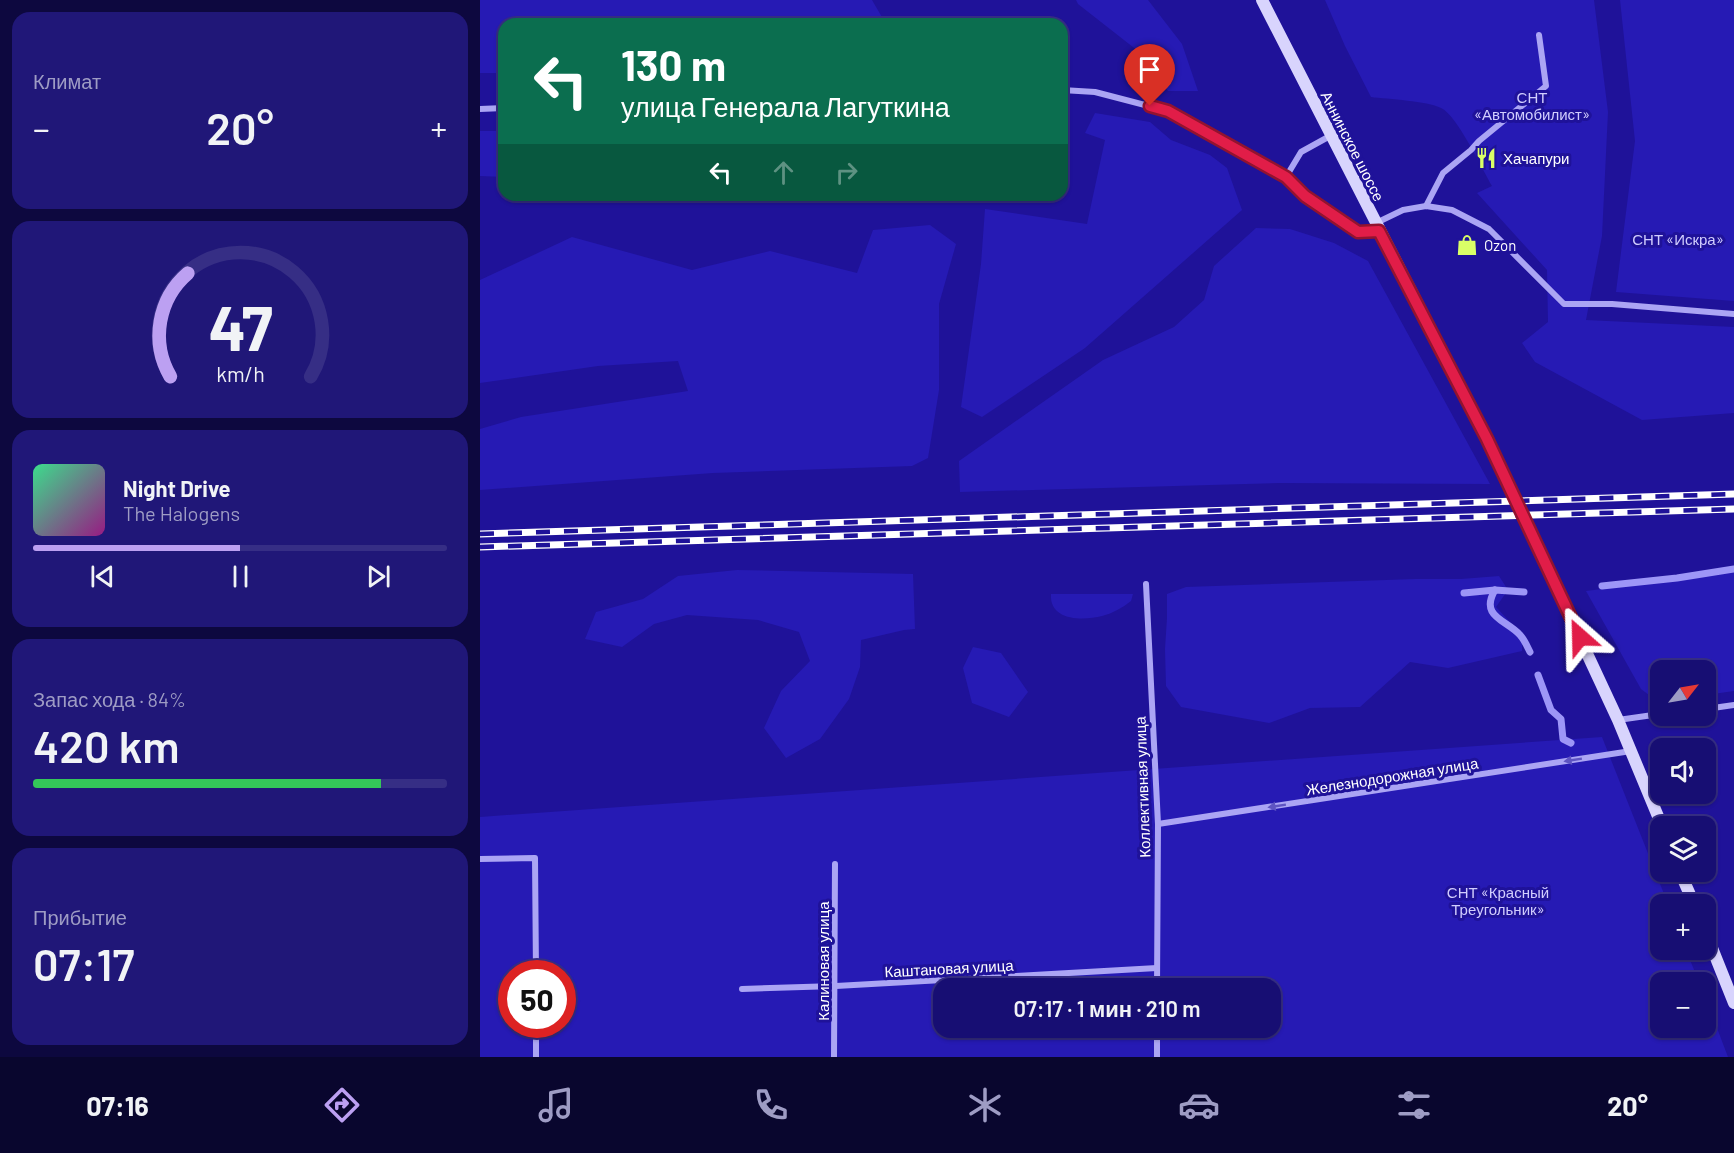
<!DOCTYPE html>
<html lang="ru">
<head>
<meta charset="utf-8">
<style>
  :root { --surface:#170e73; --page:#201778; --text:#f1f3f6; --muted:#9e9cc4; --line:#362e85; --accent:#bca0f2 }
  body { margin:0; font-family:Barlow,sans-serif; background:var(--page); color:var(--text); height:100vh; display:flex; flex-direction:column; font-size:22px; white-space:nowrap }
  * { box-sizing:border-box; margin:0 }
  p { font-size:20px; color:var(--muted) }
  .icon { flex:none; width:33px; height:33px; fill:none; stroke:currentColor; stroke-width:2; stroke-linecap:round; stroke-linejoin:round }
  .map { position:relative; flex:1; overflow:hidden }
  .sheet { display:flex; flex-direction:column; gap:12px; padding:12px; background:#0d083f; width:480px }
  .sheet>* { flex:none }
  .hud { position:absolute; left:18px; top:18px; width:570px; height:183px; border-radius:18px; box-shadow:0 2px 4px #0004,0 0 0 2px var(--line); background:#0b6e4f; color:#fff; overflow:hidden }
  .needle { width:39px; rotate:59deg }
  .tools { position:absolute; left:1170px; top:660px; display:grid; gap:12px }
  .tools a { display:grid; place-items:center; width:66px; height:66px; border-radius:12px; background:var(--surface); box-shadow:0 2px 4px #0004,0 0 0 2px var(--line); font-size:30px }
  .speed { position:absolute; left:18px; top:960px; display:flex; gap:12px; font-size:30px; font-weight:700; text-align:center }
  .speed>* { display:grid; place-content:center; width:78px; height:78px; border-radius:50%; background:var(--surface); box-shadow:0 2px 4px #0004,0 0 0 2px var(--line); line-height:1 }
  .speed .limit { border:9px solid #d22; background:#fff; color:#111 }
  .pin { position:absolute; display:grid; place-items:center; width:51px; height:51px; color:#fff; margin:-62px -26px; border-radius:50% 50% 50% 0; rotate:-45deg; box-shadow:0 0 6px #0007 }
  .pin .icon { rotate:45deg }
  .me { position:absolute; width:66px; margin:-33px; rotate:335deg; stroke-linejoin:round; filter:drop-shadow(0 0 4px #0008) }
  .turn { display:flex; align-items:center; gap:21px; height:126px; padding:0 24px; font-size:27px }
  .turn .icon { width:78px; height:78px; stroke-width:2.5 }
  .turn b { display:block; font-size:42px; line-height:51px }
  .lanes { display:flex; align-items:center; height:57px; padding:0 24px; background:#0003; justify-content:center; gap:30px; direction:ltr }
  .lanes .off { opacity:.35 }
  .big { font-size:45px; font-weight:600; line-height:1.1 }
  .sheet .card { flex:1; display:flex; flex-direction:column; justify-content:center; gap:9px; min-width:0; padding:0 21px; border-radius:18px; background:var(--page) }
  .sheet .dial { align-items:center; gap:0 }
  .dial svg { height:156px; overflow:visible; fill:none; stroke:var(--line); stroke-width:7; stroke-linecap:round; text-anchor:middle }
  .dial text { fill:var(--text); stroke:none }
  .song { display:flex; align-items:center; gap:18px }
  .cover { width:72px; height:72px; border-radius:9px; background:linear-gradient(135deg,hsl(150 70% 55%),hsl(310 70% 35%)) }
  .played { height:6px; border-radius:3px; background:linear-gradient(90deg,var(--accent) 50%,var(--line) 50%) }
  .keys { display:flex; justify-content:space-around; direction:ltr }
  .heat { display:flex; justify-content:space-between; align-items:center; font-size:33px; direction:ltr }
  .charge { height:9px; border-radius:4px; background:linear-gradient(90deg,#34c759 84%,var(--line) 0) }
  .trip { position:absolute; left:453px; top:978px; width:348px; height:60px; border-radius:18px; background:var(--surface); box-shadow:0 2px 4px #0004,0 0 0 2px var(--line); font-weight:600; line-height:60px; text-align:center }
  .tab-bar { display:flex; height:96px; justify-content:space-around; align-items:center; background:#09062e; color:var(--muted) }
  .tab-bar .icon { width:42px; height:42px }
  .tab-bar .selected { color:var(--accent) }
  .tab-bar b { font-size:27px; color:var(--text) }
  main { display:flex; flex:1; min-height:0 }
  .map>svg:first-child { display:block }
  .green { fill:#261ab4; fill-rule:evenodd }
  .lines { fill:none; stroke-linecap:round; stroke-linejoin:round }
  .stream { stroke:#9d96f7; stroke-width:7 }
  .minor { stroke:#aba5f4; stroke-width:6 }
  .secondary { stroke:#d8d4fd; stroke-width:12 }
  .rail-casing { stroke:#fff; stroke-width:7 }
  .rail { stroke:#1f1299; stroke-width:4.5; stroke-dasharray:14; stroke-linecap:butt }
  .oneway { fill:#5e54c2 }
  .route-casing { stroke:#92132f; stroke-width:15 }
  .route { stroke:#e11d48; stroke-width:10 }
  .labels { text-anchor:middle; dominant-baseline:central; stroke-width:6; stroke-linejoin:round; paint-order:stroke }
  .park-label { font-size:15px; fill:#d1cdfe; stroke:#1f1299 }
  .street-label { font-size:15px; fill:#fff; stroke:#1f1299 }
  .poi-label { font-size:15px; fill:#fff; stroke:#1f1299; text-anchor:start }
</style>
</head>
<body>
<main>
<section class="sheet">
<div class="card"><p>Климат</p>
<div class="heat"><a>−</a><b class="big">20°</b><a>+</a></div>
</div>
<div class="card dial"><svg viewBox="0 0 100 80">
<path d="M14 69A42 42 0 1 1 86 69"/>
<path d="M14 69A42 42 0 0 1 23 16" stroke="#bca0f2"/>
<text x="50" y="56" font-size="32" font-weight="700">47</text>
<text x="50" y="72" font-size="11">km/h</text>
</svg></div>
<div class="card">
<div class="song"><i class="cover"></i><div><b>Night Drive</b><p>The Halogens</p></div></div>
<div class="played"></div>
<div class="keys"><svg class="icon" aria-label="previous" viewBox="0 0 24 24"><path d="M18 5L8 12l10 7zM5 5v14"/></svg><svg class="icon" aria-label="pause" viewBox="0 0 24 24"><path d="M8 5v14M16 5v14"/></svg><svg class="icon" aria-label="next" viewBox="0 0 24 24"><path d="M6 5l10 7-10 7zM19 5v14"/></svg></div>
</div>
<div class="card"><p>Запас хода · 84%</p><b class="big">420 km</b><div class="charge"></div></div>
<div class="card"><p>Прибытие</p><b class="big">07:17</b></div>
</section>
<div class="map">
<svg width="1254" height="1057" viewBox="0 0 1254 1057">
  <rect width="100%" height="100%" fill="#1f1299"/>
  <g class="green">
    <polygon points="0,0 392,0 406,24 24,24 24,73 0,73"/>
    <polygon points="596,0 668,0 702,44 718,91 688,91 658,51 598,4"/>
    <path d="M845,0H1114L1128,112L1122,236L1106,320L1254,327V413L1162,420L1055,362L1042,343L1068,322L1067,270L997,193L1012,186C1002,169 977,115 961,108C947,101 908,99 891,97L865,46Z"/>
    <polygon points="1140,0 1254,0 1254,301 1136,292 1155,141"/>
    <polygon points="615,113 670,122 691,140 730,155 747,168 762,210 605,348 502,417 481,407 501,264 505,209 607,224 625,140 605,133"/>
    <polygon points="0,131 24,131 24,177 0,176"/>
    <polygon points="450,225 476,244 459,304 459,390 448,458 432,466 233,473 0,490 0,429 41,417 208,391 198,361 118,366 0,383 0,280 92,237 212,270 290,251 377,273 393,230"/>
    <polygon points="776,228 810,229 854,243 888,261 1010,484 800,483 480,492 479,461 623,360 694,327 724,300 734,266"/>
    <polygon points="257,570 433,574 435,629 424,630 381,640 380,667 369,699 340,739 306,758 284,728 301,691 330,661 319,632 278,620 207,615 174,624 142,647 105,639 116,612 163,599 198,576"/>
    <polygon points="1254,572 1254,691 1226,695 1226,670 1180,670 1180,700 1177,701 1161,689 1106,591"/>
    <polygon points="1019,576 1028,590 1016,607 1042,635 1042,651 968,668 930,662 880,707 830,708 789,723 701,707 686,686 685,649 687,618 687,594 706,587 935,579 981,579"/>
    <path d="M571,594H653L651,601C642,608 633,613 622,616C603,621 569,621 571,594Z"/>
    <polygon points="493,647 521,653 548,692 529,717 492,703 483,668"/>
    <path d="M1122,737L1188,904H1180V950H1206L1219,982H1180V1028H1226V999L1248,1057H0V817ZM32,974H82V1024H32ZM464,988H790V1028H464Z"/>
  </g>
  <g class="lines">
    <g class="stream">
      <polyline points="1122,586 1197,578 1254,569"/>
      <path d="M1015,590C999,617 1027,620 1040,635C1044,639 1047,646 1050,652"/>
      <polyline points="984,593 1015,590 1044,592"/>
      <polyline points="1058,675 1071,710 1081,719 1083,739 1091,743"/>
    </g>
    <g class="minor">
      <polyline points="582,90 615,92 688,111 806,177 825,196 878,232 899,231"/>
      <polyline points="0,109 24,108"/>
      <polyline points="806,177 821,152 850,136"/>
      <polyline points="946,206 963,173 991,150 999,141 1066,86 1059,35"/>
      <polyline points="896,223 923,210 946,206 972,210 1009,229 1084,304 1132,304 1254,314"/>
      <polyline points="666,584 678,824 677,988"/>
      <polyline points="1226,709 1254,705"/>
      <polyline points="1138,720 1180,714"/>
      <polyline points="678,824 1151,751"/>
      <polyline points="0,859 55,858 56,974"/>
      <polyline points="262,989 356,986 677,968"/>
      <polyline points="56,1024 56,1057"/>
      <polyline points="354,1057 355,864"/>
      <polyline points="677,1057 677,1028"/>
    </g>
    <g class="secondary">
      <polyline points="782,0 1007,439 1138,720 1182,826"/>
      <polyline points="1200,872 1214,904"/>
      <polyline points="1226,933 1254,1003"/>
    </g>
    <defs>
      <g id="rail">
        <polyline points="0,534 1254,494"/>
        <polyline points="0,547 1254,509"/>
      </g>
    </defs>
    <use href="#rail" class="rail-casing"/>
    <use href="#rail" class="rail"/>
  </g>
  <defs><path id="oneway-solid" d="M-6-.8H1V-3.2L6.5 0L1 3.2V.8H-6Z" transform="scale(1.5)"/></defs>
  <g class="oneway">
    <use href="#oneway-solid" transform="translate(1093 760) rotate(171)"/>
    <use href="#oneway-solid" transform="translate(797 806) rotate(171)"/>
  </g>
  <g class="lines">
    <defs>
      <polyline id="route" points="670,106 688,111 806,177 825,196 878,232 899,231 1007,439 1100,637"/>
    </defs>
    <use href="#route" class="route-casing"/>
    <use href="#route" class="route"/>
  </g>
  <defs>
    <symbol id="restaurant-bare" viewBox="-9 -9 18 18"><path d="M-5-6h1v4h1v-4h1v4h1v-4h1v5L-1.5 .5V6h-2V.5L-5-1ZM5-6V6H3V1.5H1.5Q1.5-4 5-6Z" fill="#daff67" stroke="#1f1299" stroke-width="2.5" paint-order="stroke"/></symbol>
    <symbol id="shop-bare" viewBox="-9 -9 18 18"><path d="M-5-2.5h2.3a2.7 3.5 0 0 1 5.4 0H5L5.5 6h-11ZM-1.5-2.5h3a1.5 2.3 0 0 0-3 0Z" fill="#daff67" stroke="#1f1299" stroke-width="2.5" paint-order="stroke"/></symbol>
  </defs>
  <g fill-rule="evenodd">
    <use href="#restaurant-bare" x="991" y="143" width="30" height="30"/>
    <use href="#shop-bare" x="972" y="230" width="30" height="30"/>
  </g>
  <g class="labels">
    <g class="park-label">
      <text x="1052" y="97">СНТ<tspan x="1052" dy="17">«Автомобилист»</tspan></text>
      <text x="1198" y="239">СНТ «Искра»</text>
      <text x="1018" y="892">СНТ «Красный<tspan x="1018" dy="17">Треугольник»</tspan></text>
    </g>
    <g class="street-label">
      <text transform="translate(873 146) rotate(63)">Аннинское шоссе</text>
      <text transform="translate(912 776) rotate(-9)">Железнодорожная улица</text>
      <text transform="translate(662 787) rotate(-92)">Коллективная улица</text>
      <text transform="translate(343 961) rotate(-90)">Калиновая улица</text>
      <text transform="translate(469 968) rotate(-3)">Каштановая улица</text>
    </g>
    <g class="poi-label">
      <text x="1023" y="158">Хачапури</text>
      <text x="1004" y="245">Ozon</text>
    </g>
  </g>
</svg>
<div class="tools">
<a><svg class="needle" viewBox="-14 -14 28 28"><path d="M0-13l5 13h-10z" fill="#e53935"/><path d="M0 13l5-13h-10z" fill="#9e9cc4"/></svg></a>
<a><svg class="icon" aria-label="sound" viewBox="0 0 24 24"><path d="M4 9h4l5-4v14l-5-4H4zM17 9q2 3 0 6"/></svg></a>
<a><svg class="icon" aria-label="layers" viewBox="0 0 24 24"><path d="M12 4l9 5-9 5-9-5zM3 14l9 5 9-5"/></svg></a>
<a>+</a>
<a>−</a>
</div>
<div class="speed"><div class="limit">50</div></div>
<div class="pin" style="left:670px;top:106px;background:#d93025"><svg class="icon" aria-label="arrive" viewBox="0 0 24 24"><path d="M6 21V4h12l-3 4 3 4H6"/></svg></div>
<svg class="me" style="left:1100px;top:637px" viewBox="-20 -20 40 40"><path d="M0-17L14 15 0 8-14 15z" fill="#e11d48" stroke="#fff" stroke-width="4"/></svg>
<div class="trip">07:17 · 1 мин · 210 m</div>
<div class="hud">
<div class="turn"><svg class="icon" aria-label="left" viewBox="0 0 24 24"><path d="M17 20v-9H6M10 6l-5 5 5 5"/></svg><div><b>130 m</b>улица Генерала Лагуткина</div></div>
<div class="lanes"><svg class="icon" aria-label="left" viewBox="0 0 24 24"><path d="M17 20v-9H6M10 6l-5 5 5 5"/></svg><svg class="icon off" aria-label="ahead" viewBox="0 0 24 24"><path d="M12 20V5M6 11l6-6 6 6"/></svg><svg class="icon off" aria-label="right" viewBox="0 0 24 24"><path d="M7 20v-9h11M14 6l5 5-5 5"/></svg></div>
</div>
</div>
</main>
<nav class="tab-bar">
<b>07:16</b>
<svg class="icon selected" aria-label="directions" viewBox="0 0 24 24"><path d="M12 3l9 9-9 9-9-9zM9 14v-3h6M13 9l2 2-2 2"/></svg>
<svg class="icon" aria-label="music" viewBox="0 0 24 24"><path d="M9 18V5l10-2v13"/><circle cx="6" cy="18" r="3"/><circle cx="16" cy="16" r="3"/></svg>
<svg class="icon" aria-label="phone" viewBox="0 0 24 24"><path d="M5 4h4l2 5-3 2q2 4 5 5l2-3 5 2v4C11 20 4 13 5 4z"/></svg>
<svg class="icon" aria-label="climate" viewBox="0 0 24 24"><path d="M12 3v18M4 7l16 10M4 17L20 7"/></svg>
<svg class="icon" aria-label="car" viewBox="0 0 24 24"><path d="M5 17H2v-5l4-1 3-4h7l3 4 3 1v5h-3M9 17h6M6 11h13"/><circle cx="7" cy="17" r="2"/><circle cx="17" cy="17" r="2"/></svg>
<svg class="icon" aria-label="filters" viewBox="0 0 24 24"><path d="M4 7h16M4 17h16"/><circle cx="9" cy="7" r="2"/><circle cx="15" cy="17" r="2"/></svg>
<b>20°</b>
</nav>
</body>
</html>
